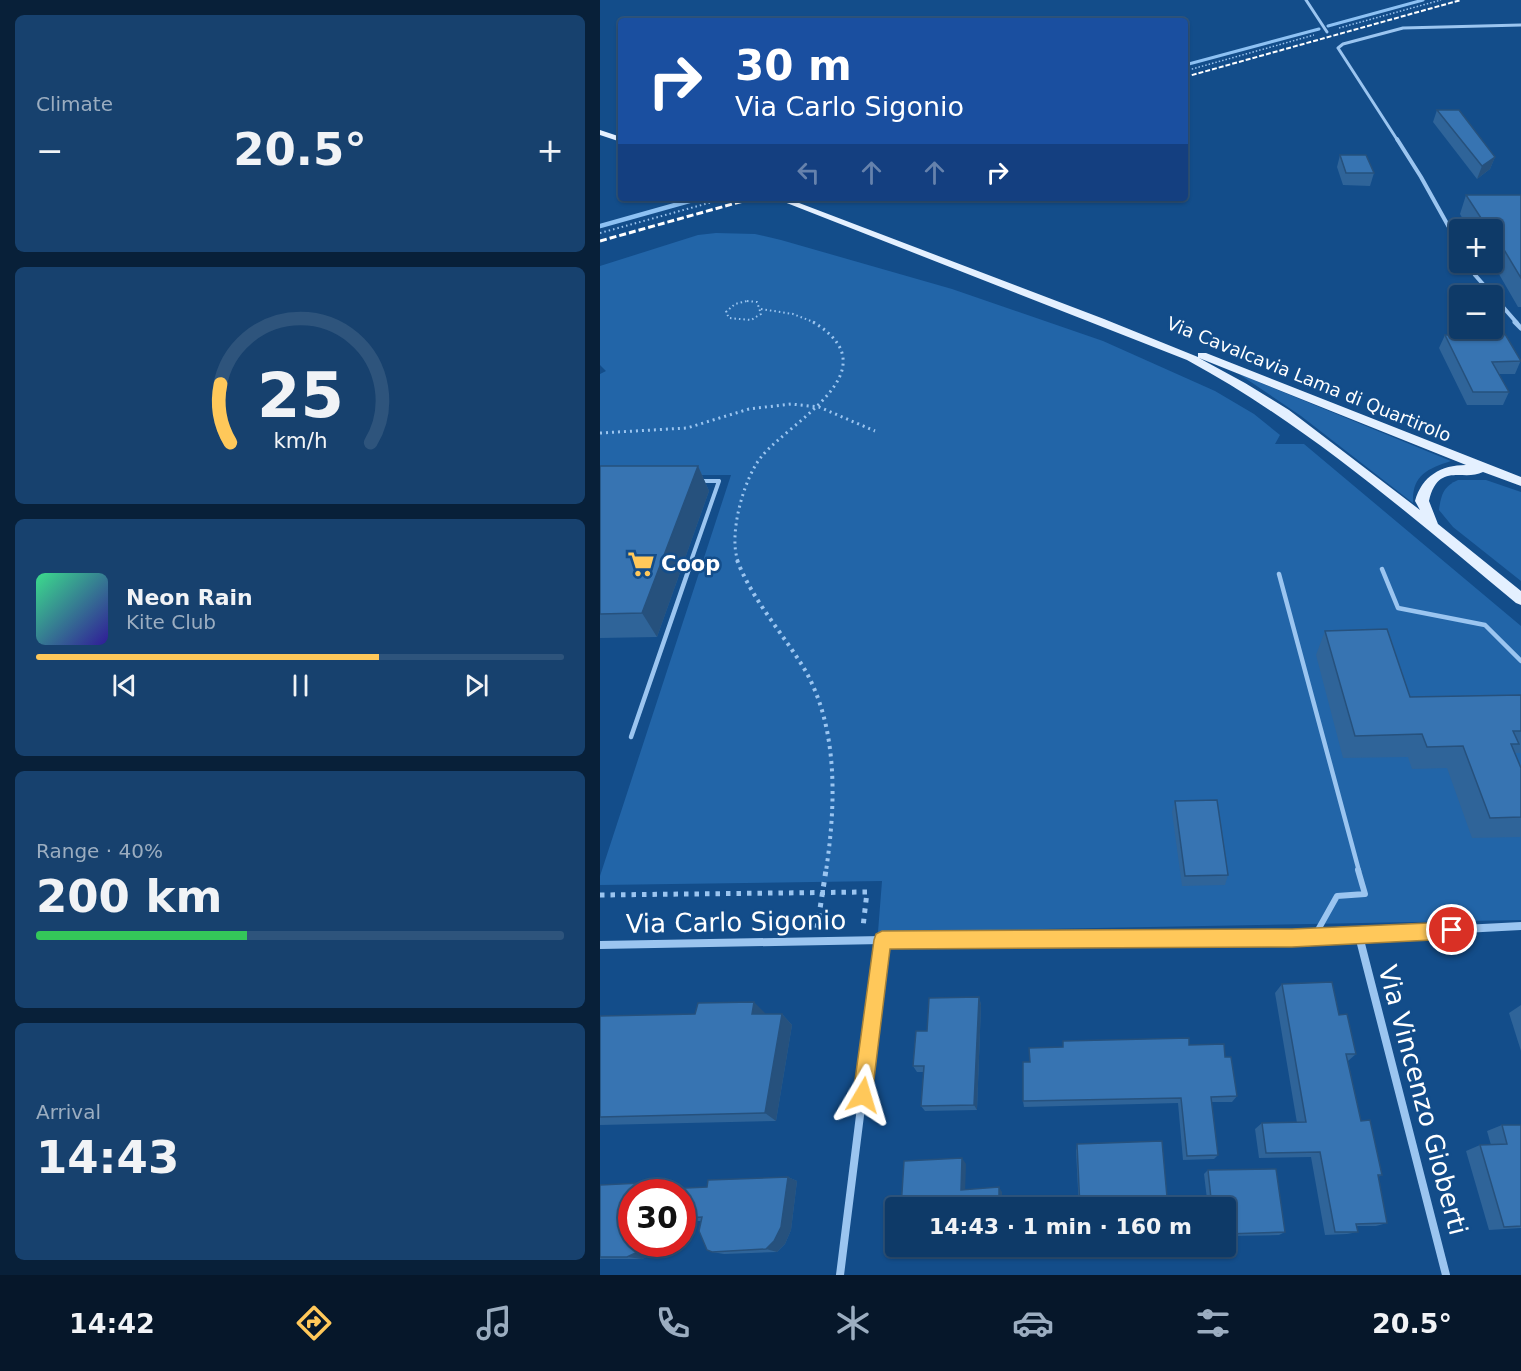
<!DOCTYPE html>
<html lang="en">
<head>
<meta charset="utf-8">
<style>
  :root { --surface:#0e3a68; --page:#17416e; --text:#f1f3f6; --muted:#9badc0; --line:#2e547c; --accent:#ffc85a }
  body { margin:0; font-family:"DejaVu Sans",sans-serif; background:var(--page); color:var(--text); height:100vh; display:flex; flex-direction:column; font-size:22px; white-space:nowrap }
  * { box-sizing:border-box; margin:0 }
  p { font-size:20px; color:var(--muted) }
  .icon { flex:none; width:33px; height:33px; fill:none; stroke:currentColor; stroke-width:2; stroke-linecap:round; stroke-linejoin:round }
  .map { position:relative; flex:1; overflow:hidden }
  .details { display:flex; flex-direction:column; gap:15px; padding:15px; background:#082039; width:600px }
  .details>* { flex:none }
  .banner { position:absolute; left:18px; top:18px; width:570px; height:183px; border-radius:6px; box-shadow:0 2px 4px #0004,0 0 0 2px var(--line); background:#1a4fa0; color:#fff; overflow:hidden }
  .tools { position:absolute; left:849px; top:219px; display:grid; gap:12px }
  .tools a { display:grid; place-items:center; width:54px; height:54px; border-radius:6px; background:var(--surface); box-shadow:0 2px 4px #0004,0 0 0 2px var(--line); font-size:30px }
  .speed { position:absolute; left:18px; top:1179px; display:flex; gap:12px; font-size:30px; font-weight:700; text-align:center }
  .speed>* { display:grid; place-content:center; width:78px; height:78px; border-radius:50%; background:var(--surface); box-shadow:0 2px 4px #0004,0 0 0 2px var(--line); line-height:1 }
  .speed .limit { border:9px solid #d22; background:#fff; color:#111 }
  .pin { position:absolute; display:grid; place-items:center; width:51px; height:51px; color:#fff; margin:-26px; border:3px solid #fff; border-radius:50%; box-shadow:0 2px 6px #0007 }
  .me { position:absolute; width:66px; margin:-33px; rotate:7deg; stroke-linejoin:round; filter:drop-shadow(0 0 4px #0008) }
  .turn { display:flex; align-items:center; gap:21px; height:126px; padding:0 18px; font-size:27px }
  .turn .icon { width:78px; height:78px; stroke-width:2.5 }
  .turn b { display:block; font-size:42px; line-height:51px }
  .lanes { display:flex; align-items:center; height:57px; padding:0 18px; background:#0003; justify-content:center; gap:30px; direction:ltr }
  .lanes .off { opacity:.35 }
  .big { font-size:45px; font-weight:700; line-height:1.1 }
  .details .card { flex:1; display:flex; flex-direction:column; justify-content:center; gap:9px; min-width:0; padding:0 21px; border-radius:9px; background:var(--page) }
  .details .dial { align-items:center; gap:0 }
  .dial svg { height:156px; overflow:visible; fill:none; stroke:var(--line); stroke-width:7; stroke-linecap:round; text-anchor:middle }
  .dial text { fill:var(--text); stroke:none }
  .song { display:flex; align-items:center; gap:18px }
  .cover { width:72px; height:72px; border-radius:9px; background:linear-gradient(135deg,hsl(150 70% 55%),hsl(250 70% 35%)) }
  .played { height:6px; border-radius:3px; background:linear-gradient(90deg,var(--accent) 65%,var(--line) 65%) }
  .keys { display:flex; justify-content:space-around; direction:ltr }
  .heat { display:flex; justify-content:space-between; align-items:center; font-size:33px; direction:ltr }
  .charge { height:9px; border-radius:4px; background:linear-gradient(90deg,#34c759 40%,var(--line) 0) }
  .trip { position:absolute; left:285px; top:1197px; width:351px; height:60px; border-radius:6px; background:var(--surface); box-shadow:0 2px 4px #0004,0 0 0 2px var(--line); font-weight:700; line-height:60px; text-align:center }
  .dock { display:flex; height:96px; justify-content:space-around; align-items:center; background:#06172a; color:var(--muted) }
  .dock .icon { width:42px; height:42px }
  .dock .current { color:var(--accent) }
  .dock b { font-size:27px; color:var(--text) }
  main { display:flex; flex:1; min-height:0 }
  .map>svg:first-child { display:block }
  .green { fill:#2265a8 }
  .lines { fill:none; stroke-linecap:round; stroke-linejoin:round }
  .stream-far1 { stroke:#8dc1f3; stroke-width:3 }
  .stream { stroke:#8dc1f3; stroke-width:4.5 }
  .path-far4 { stroke:#9bc5f0; stroke-width:1.5; stroke-dasharray:1.5 2; stroke-linecap:butt }
  .path-far3 { stroke:#9bc5f0; stroke-width:2; stroke-dasharray:1.5 3; stroke-linecap:butt }
  .path-far2 { stroke:#9bc5f0; stroke-width:3; stroke-dasharray:2 4; stroke-linecap:butt }
  .path-far1 { stroke:#9bc5f0; stroke-width:4; stroke-dasharray:3 4.5; stroke-linecap:butt }
  .path { stroke:#9bc5f0; stroke-width:5; stroke-dasharray:4.5 6; stroke-linecap:butt }
  .service-far2 { stroke:#9bc5f0; stroke-width:4 }
  .service-far1 { stroke:#9bc5f0; stroke-width:4.5 }
  .service { stroke:#9bc5f0; stroke-width:6 }
  .minor-far3 { stroke:#9bc5f0; stroke-width:3 }
  .minor-far2 { stroke:#9bc5f0; stroke-width:4 }
  .minor-far1 { stroke:#9bc5f0; stroke-width:5 }
  .minor { stroke:#9bc5f0; stroke-width:8 }
  .primary { fill:#e4f0ff; fill-rule:evenodd }
  .rail-far1 { stroke:#fff; stroke-width:2; stroke-dasharray:5 2; stroke-linecap:butt }
  .rail { stroke:#fff; stroke-width:3; stroke-dasharray:7 3; stroke-linecap:butt }
  .wall { fill:#2f6499 }
  .shaded-wall { fill:#26517d }
  .building { fill:#3774b2; stroke:#26517d; stroke-width:1.5 }
  .route { fill:#ffc85a; stroke:#a6823a; stroke-width:1.5 }
  .labels { text-anchor:middle; dominant-baseline:central; stroke-width:5; stroke-linejoin:round; paint-order:stroke }
  .far-street-label { font-size:18px; fill:#fff; stroke:#134d8a }
  .poi-label { font-size:21px; font-weight:bold; fill:#fff; stroke:#134d8a; text-anchor:start }
  .near-street-label { font-size:26px; fill:#fff; stroke:#134d8a }
</style>
</head>
<body>
<main>
<section class="details">
<div class="card"><p>Climate</p>
<div class="heat"><a>−</a><b class="big">20.5°</b><a>+</a></div>
</div>
<div class="card dial"><svg viewBox="0 0 100 80">
<path d="M14 69A42 42 0 1 1 86 69"/>
<path d="M14 69A42 42 0 0 1 9 39" stroke="#ffc85a"/>
<text x="50" y="56" font-size="32" font-weight="700">25</text>
<text x="50" y="72" font-size="11">km/h</text>
</svg></div>
<div class="card">
<div class="song"><i class="cover"></i><div><b>Neon Rain</b><p>Kite Club</p></div></div>
<div class="played"></div>
<div class="keys"><svg class="icon" aria-label="previous" viewBox="0 0 24 24"><path d="M18 5L8 12l10 7zM5 5v14"/></svg><svg class="icon" aria-label="pause" viewBox="0 0 24 24"><path d="M8 5v14M16 5v14"/></svg><svg class="icon" aria-label="next" viewBox="0 0 24 24"><path d="M6 5l10 7-10 7zM19 5v14"/></svg></div>
</div>
<div class="card"><p>Range · 40%</p><b class="big">200 km</b><div class="charge"></div></div>
<div class="card"><p>Arrival</p><b class="big">14:43</b></div>
</section>
<div class="map">
<svg width="921" height="1275" viewBox="0 0 921 1275">
  <rect width="100%" height="100%" fill="#134d8a"/>
  <g class="green">
    <polygon points="116,233 155,234 181,240 352,289 503,341 615,391 654,414 680,435 675,444 704,444 921,626 921,920 278,932 282,881 0,885 0,876 131,475 0,475 0,374 6,371 0,365 0,266 98,235"/>
    <path d="M639,374L851,461C827,469 812,475 813,503L701,416Z"/>
    <path d="M858,480H886L921,492V581L853,527L839,510C841,494 844,486 858,480Z"/>
  </g>
  <g class="lines">
    <g class="stream-far1">
      <polyline points="728,26 823,0"/>
      <polyline points="585,65 719,29"/>
    </g>
    <polyline class="stream" points="0,226 100,198"/>
    <g class="path-far4">
      <polyline points="739,28 841,0"/>
      <polyline points="585,71 714,35"/>
    </g>
    <g class="path-far3">
      <polyline points="0,233 127,198"/>
      <polygon points="147,301 157,302 161,314 151,320 129,318 126,312 135,304"/>
      <polyline points="161,309 193,314 216,323"/>
    </g>
    <g class="path-far2">
      <polyline points="0,433 87,428 149,409 191,404 219,407 275,431"/>
      <path d="M138,561C128,535 144,477 162,456C192,420 293,370 213,322"/>
    </g>
    <path class="path-far1" d="M137,560C152,599 180,630 202,665C239,725 236,804 226,871"/>
    <g class="path">
      <polyline points="0,895 267,892 263,927"/>
      <polyline points="217,928 226,870"/>
    </g>
    <polyline class="service-far2" points="91,561 119,481 99,481"/>
    <g class="service-far1">
      <polyline points="782,569 798,608 885,625 921,661"/>
      <polyline points="679,574 759,871"/>
      <polyline points="31,737 92,560"/>
    </g>
    <polyline class="service" points="714,937 737,896 765,894 758,870"/>
    <g class="minor-far3">
      <polyline points="706,0 727,32"/>
      <polyline points="798,141 738,48 743,44 803,28 921,25"/>
    </g>
    <g class="minor-far2">
      <polyline points="797,139 821,177 860,247"/>
      <polyline points="868,262 875,275 917,323"/>
    </g>
    <polyline class="minor-far1" points="915,322 921,328"/>
    <g class="minor">
      <polyline points="759,936 846,1275"/>
      <polyline points="0,945 282,940 691,938 921,926"/>
      <polyline points="240,1275 282,940"/>
    </g>
    <g class="primary">
      <polygon points="0,130 21,137 21,142 0,135"/>
      <path d="M174,198H186L504,319L598,357V353H606L921,477V486L883,472C864,482 838,461 829,501L838,524L921,591V605L916,603C811,516 707,425 587,360ZM599,358L866,465C841,465 822,476 815,501L820,510L689,410L645,383Z"/>
    </g>
    <polyline class="rail-far1" points="585,77 861,0"/>
    <polyline class="rail" points="0,241 154,198"/>
  </g>
  <g class="wall">
    <polygon points="837,110 895,157 890,169 877,179 833,122"/>
    <polygon points="740,155 774,173 770,186 743,185 737,167"/>
    <polygon points="866,195 921,195 921,307 918,307 892,262 892,230 869,230 860,214"/>
    <polygon points="845,335 921,360 915,374 899,374 909,392 903,405 867,405 839,348"/>
    <polygon points="0,466 98,466 109,491 57,637 0,638"/>
    <polygon points="725,631 810,697 921,695 921,753 915,753 921,768 921,837 872,838 847,768 812,769 808,757 743,758 716,655"/>
    <polygon points="575,801 628,875 625,885 582,886 572,812"/>
    <polygon points="682,984 739,1015 756,1054 748,1061 761,1121 782,1175 778,1177 787,1223 776,1226 756,1226 758,1232 747,1234 725,1235 711,1157 659,1158 655,1129 662,1123 697,1123 675,993"/>
    <polygon points="379,997 381,1005 377,1110 325,1111 321,1106 324,1072 317,1072 313,1066 327,1031"/>
    <polygon points="921,1005 921,1051 909,1013"/>
    <polygon points="165,1013 165,1014 182,1014 192,1025 176,1121 0,1125 0,1016"/>
    <polygon points="589,1045 625,1057 637,1096 632,1102 611,1102 618,1155 614,1159 583,1160 578,1103 424,1107 423,1101 430,1062"/>
    <polygon points="902,1125 921,1125 921,1228 889,1230 866,1151 880,1145 891,1145 887,1131"/>
    <polygon points="477,1144 568,1208 479,1208 476,1151"/>
    <polygon points="608,1170 685,1232 679,1235 626,1236 626,1208 608,1208 604,1174"/>
    <polygon points="188,1177 197,1181 191,1230 185,1244 177,1252 124,1254 112,1252 101,1221 82,1221 82,1192 32,1244 63,1244 57,1252 42,1259 0,1259 0,1185 62,1182 76,1186 75,1189 107,1187"/>
    <polygon points="299,1246 396,1246 306,1251 299,1249"/>
  </g>
  <g class="shaded-wall">
    <polygon points="895,157 890,169 877,179 882,166"/>
    <polygon points="98,466 109,491 57,637 42,613"/>
    <polygon points="379,997 381,1005 377,1110 374,1105"/>
    <polygon points="154,1002 165,1013 163,1025 152,1014"/>
    <polygon points="182,1014 192,1025 176,1121 165,1113"/>
    <polygon points="362,1158 366,1164 365,1194 361,1190"/>
    <polygon points="188,1177 197,1181 191,1230 185,1244 177,1252 166,1249"/>
    <polygon points="62,1182 76,1186 74,1192 60,1189"/>
    <polygon points="399,1187 402,1192 402,1208 399,1208"/>
    <polygon points="47,1244 63,1244 57,1252 42,1259 27,1257"/>
  </g>
  <g class="building">
    <polygon points="837,110 859,110 895,157 882,166"/>
    <polygon points="740,155 766,155 774,173 746,173"/>
    <polygon points="866,195 921,195 921,278 885,218 881,218"/>
    <polygon points="905,334 921,361 892,362 909,392 873,392 845,335"/>
    <polygon points="0,466 98,466 42,613 0,614"/>
    <polygon points="787,629 810,697 921,695 921,731 913,731 919,744 911,744 921,768 921,817 890,818 863,746 827,747 822,734 755,736 725,631"/>
    <polygon points="617,800 628,875 585,876 575,801"/>
    <polygon points="732,982 739,1015 747,1014 756,1054 746,1054 761,1121 770,1120 782,1175 778,1175 787,1223 756,1224 758,1232 735,1232 720,1152 666,1153 662,1123 706,1122 682,984"/>
    <polygon points="379,997 374,1105 321,1106 324,1066 313,1066 316,1031 327,1031 329,998"/>
    <polygon points="154,1002 152,1014 182,1014 165,1113 0,1117 0,1016 95,1014 98,1003"/>
    <polygon points="589,1038 589,1045 624,1044 625,1057 631,1057 637,1096 611,1097 618,1155 587,1156 581,1098 423,1101 423,1062 430,1062 429,1048 463,1047 463,1041"/>
    <polygon points="902,1125 921,1125 921,1226 904,1227 880,1145 907,1144"/>
    <polygon points="562,1141 568,1208 480,1208 477,1144"/>
    <polygon points="362,1158 361,1190 399,1187 399,1208 301,1208 304,1161"/>
    <polygon points="676,1169 685,1232 626,1234 626,1208 612,1208 608,1170"/>
    <polygon points="188,1177 181,1227 174,1241 166,1249 112,1252 107,1250 99,1231 102,1217 82,1218 82,1192 32,1192 32,1244 47,1244 42,1250 27,1257 0,1257 0,1185 62,1182 60,1189 86,1188 107,1187 108,1180"/>
    <polygon points="299,1246 343,1246 299,1249"/>
  </g>
  <polygon class="route" points="852,922 858,924 860,930 858,937 852,939 692,947 290,949 272,1095 269,1102 263,1105 256,1102 253,1095 274,940 276,934 282,931 692,929"/>
  <defs>
    <symbol id="supermarket-bare" viewBox="-9 -9 18 18"><path d="M-6-5.5h2.5l.6 2H6L4.5 2H-2.5L-4.4-4H-6ZM-1.5 3.2a1.3 1.3 0 1 0 .1 0ZM3 3.2a1.3 1.3 0 1 0 .1 0Z" fill="#ffc85a" stroke="#134d8a" stroke-width="2.5" paint-order="stroke"/></symbol>
  </defs>
  <g fill-rule="evenodd">
    <use href="#supermarket-bare" x="22" y="545" width="38" height="38"/>
  </g>
  <g class="labels">
    <g class="far-street-label">
      <text transform="translate(709 379) rotate(22)">Via Cavalcavia Lama di Quartirolo</text>
    </g>
    <g class="poi-label">
      <text x="61" y="564">Coop</text>
    </g>
    <g class="near-street-label">
      <text transform="translate(136 922) rotate(-1)">Via Carlo Sigonio</text>
      <text transform="translate(823 1100) rotate(75)">Via Vincenzo Gioberti</text>
    </g>
  </g>
</svg>
<div class="tools">
<a>+</a>
<a>−</a>
</div>
<div class="speed"><div class="limit">30</div></div>
<div class="pin" style="left:852px;top:930px;background:#d93025"><svg class="icon" aria-label="arrive" viewBox="0 0 24 24"><path d="M6 21V4h12l-3 4 3 4H6"/></svg></div>
<svg class="me" style="left:263px;top:1095px" viewBox="-20 -20 40 40"><path d="M0-17L14 15 0 8-14 15z" fill="#ffc85a" stroke="#fff" stroke-width="4"/></svg>
<div class="trip">14:43 · 1 min · 160 m</div>
<div class="banner">
<div class="turn"><svg class="icon" aria-label="right" viewBox="0 0 24 24"><path d="M7 20v-9h11M14 6l5 5-5 5"/></svg><div><b>30 m</b>Via Carlo Sigonio</div></div>
<div class="lanes"><svg class="icon off" aria-label="left" viewBox="0 0 24 24"><path d="M17 20v-9H6M10 6l-5 5 5 5"/></svg><svg class="icon off" aria-label="ahead" viewBox="0 0 24 24"><path d="M12 20V5M6 11l6-6 6 6"/></svg><svg class="icon off" aria-label="ahead" viewBox="0 0 24 24"><path d="M12 20V5M6 11l6-6 6 6"/></svg><svg class="icon" aria-label="right" viewBox="0 0 24 24"><path d="M7 20v-9h11M14 6l5 5-5 5"/></svg></div>
</div>
</div>
</main>
<nav class="dock">
<b>14:42</b>
<svg class="icon current" aria-label="directions" viewBox="0 0 24 24"><path d="M12 3l9 9-9 9-9-9zM9 14v-3h6M13 9l2 2-2 2"/></svg>
<svg class="icon" aria-label="music" viewBox="0 0 24 24"><path d="M9 18V5l10-2v13"/><circle cx="6" cy="18" r="3"/><circle cx="16" cy="16" r="3"/></svg>
<svg class="icon" aria-label="phone" viewBox="0 0 24 24"><path d="M5 4h4l2 5-3 2q2 4 5 5l2-3 5 2v4C11 20 4 13 5 4z"/></svg>
<svg class="icon" aria-label="climate" viewBox="0 0 24 24"><path d="M12 3v18M4 7l16 10M4 17L20 7"/></svg>
<svg class="icon" aria-label="car" viewBox="0 0 24 24"><path d="M5 17H2v-5l4-1 3-4h7l3 4 3 1v5h-3M9 17h6M6 11h13"/><circle cx="7" cy="17" r="2"/><circle cx="17" cy="17" r="2"/></svg>
<svg class="icon" aria-label="filters" viewBox="0 0 24 24"><path d="M4 7h16M4 17h16"/><circle cx="9" cy="7" r="2"/><circle cx="15" cy="17" r="2"/></svg>
<b>20.5°</b>
</nav>
</body>
</html>
